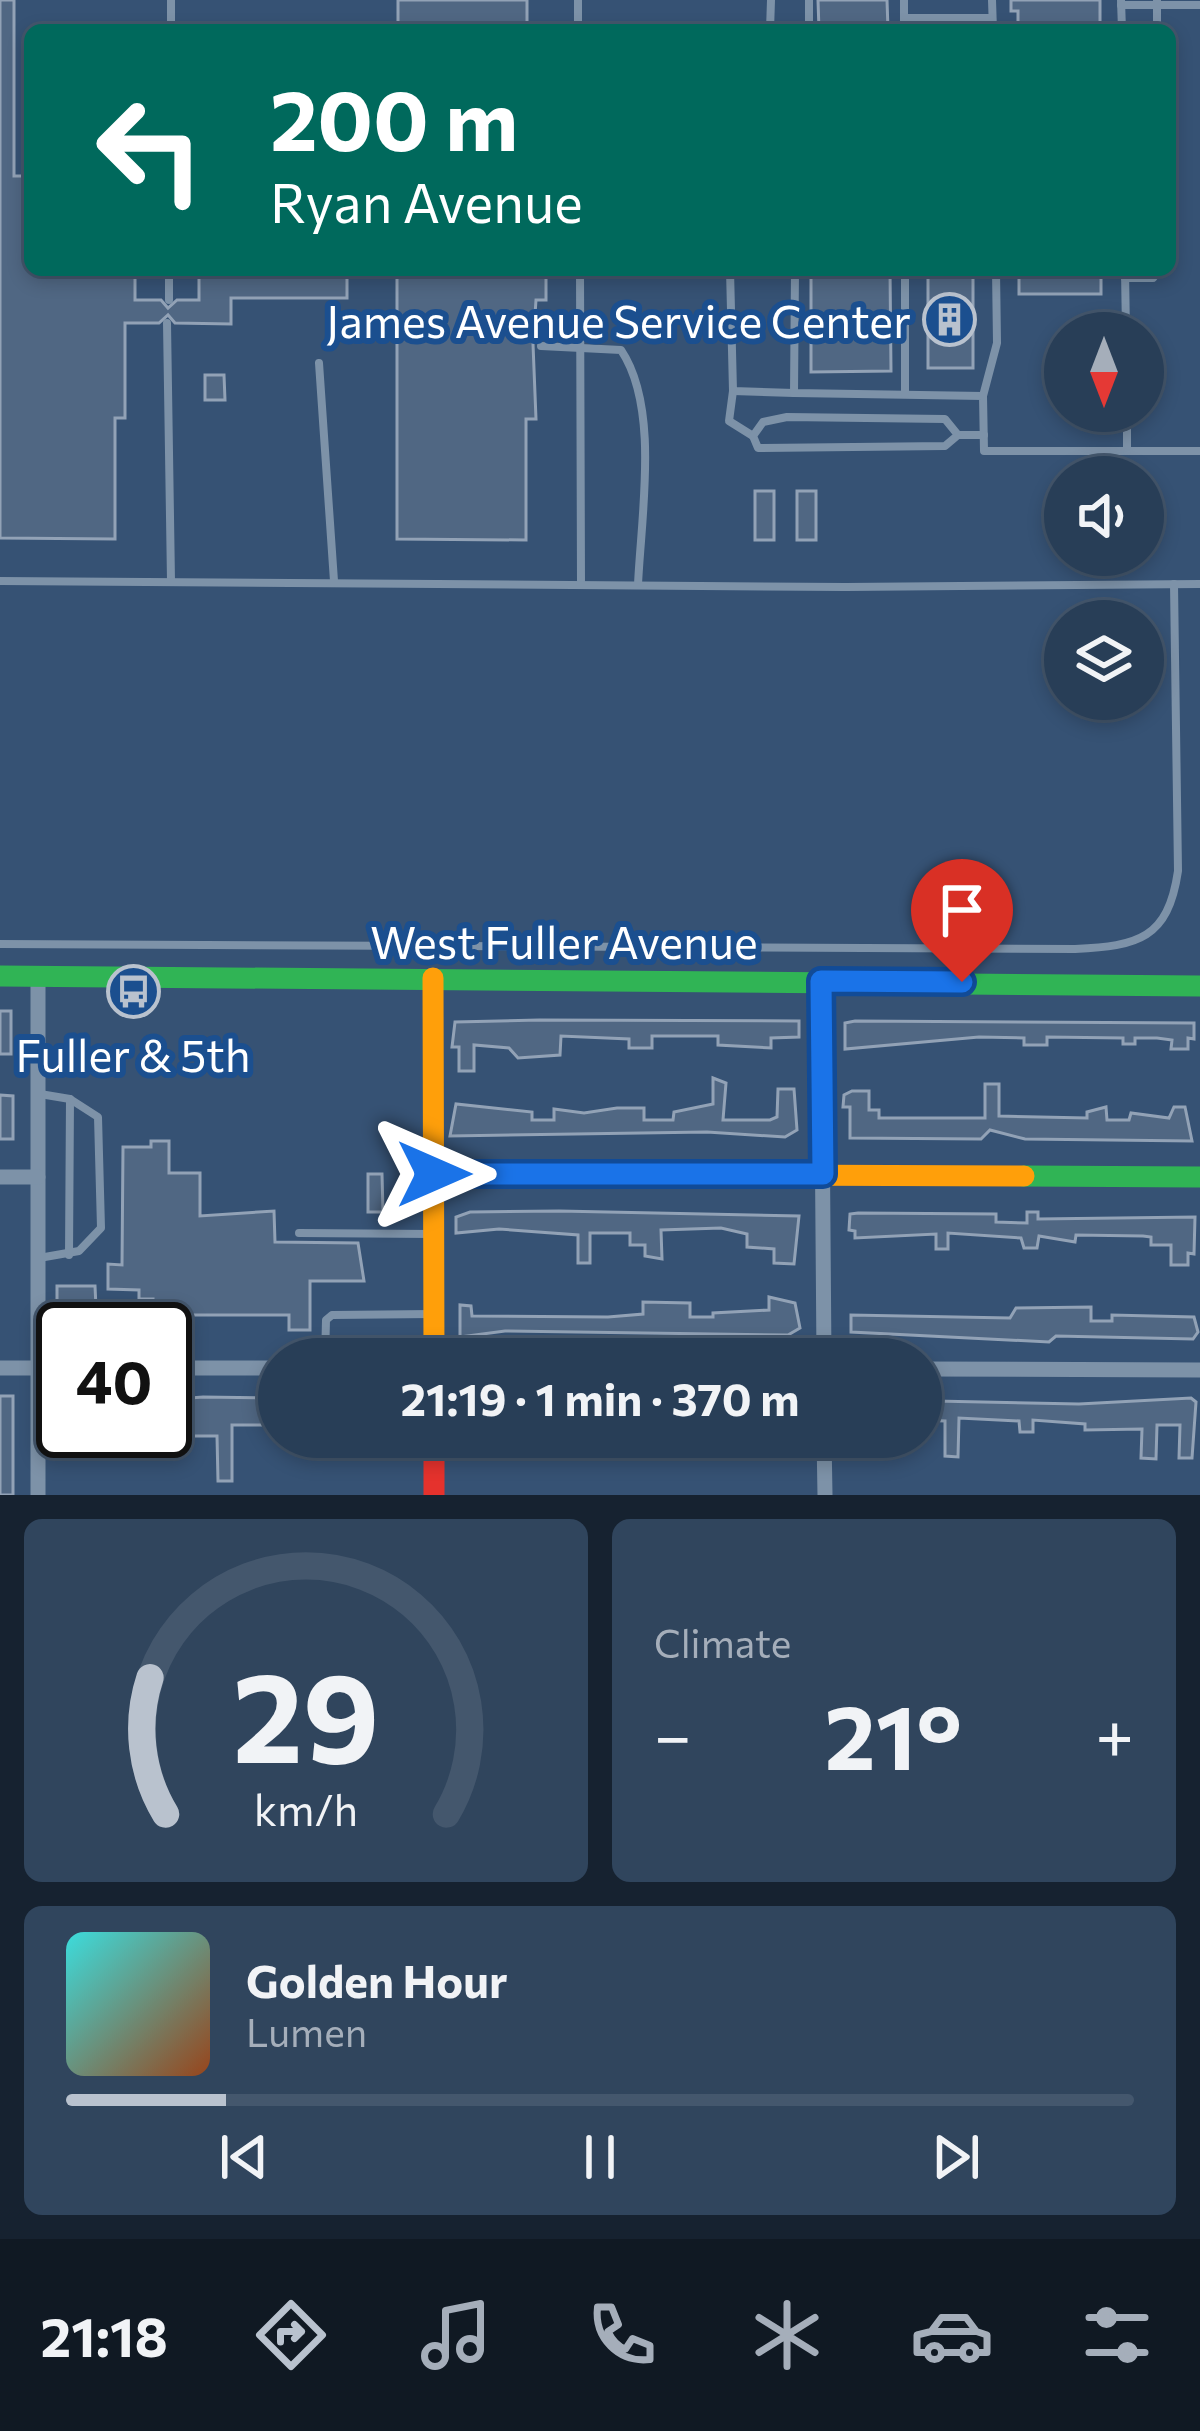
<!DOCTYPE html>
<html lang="en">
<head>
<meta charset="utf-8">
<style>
  :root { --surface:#283e57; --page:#30455d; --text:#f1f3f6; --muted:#a5aeba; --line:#44576d; --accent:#b9c2ce }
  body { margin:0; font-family:Commissioner,sans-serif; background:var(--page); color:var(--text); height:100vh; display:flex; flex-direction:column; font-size:45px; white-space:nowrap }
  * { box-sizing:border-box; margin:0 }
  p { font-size:39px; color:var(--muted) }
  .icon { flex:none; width:66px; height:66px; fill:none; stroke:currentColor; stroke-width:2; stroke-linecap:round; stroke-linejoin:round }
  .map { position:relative; height:1495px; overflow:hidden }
  .sheet { display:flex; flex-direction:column; gap:24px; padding:24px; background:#162230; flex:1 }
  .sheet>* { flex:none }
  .banner { position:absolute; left:24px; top:24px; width:1152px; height:252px; border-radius:18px; box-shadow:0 6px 18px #0003,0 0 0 3px var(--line); background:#00695c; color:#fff; overflow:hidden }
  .needle { width:78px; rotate:180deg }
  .fabs { position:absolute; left:1044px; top:312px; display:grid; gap:24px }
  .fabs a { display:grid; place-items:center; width:120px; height:120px; border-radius:50%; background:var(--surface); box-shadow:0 6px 18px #0003,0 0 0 3px var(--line); font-size:60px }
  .speed { position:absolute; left:36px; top:1302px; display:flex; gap:24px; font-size:60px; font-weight:700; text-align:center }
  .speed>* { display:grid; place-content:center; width:156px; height:156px; border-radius:50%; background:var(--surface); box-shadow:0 6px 18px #0003,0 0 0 3px var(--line); line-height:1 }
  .speed .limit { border:6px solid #111; border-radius:18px; background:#fff; color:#111 }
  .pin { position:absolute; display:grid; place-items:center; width:102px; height:102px; color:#fff; margin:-123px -51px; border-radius:50% 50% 50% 0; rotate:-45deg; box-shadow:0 0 12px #0007 }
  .pin .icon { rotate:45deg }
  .me { position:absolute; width:132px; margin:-66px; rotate:90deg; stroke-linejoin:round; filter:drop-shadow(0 0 9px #0008) }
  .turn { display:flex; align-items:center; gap:42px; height:252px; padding:0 48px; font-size:54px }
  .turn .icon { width:156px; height:156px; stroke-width:2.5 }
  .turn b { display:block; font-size:84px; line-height:102px }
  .big { font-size:90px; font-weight:700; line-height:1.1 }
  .sheet .card { flex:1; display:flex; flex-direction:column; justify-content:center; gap:18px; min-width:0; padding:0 42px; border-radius:18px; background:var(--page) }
  .sheet .dial { align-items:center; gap:0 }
  .dial svg { height:312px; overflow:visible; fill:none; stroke:var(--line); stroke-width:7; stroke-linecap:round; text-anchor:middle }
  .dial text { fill:var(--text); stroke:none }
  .song { display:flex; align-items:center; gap:36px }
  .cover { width:144px; height:144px; border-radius:18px; background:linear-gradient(135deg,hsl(180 70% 55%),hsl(20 70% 35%)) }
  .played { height:12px; border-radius:6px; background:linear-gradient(90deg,var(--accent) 15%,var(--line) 15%) }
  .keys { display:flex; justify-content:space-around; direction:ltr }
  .heat { display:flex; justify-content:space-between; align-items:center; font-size:66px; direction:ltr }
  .sheet .tiles { flex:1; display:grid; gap:24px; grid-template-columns:1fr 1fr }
  .card:last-child { grid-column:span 2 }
  .trip { position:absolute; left:258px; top:1338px; width:684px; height:120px; border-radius:60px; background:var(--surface); box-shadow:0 6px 18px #0003,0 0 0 3px var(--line); font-weight:700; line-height:120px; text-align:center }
  .tabs { display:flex; height:192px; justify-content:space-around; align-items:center; background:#101923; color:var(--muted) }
  .tabs .icon { width:84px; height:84px }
  .tabs .on { color:var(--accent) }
  .tabs b { font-size:54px; color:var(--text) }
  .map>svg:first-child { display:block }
  .building { fill:#506783; stroke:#92a2b6; stroke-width:3 }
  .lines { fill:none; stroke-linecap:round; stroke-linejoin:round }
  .lane { stroke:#7d92a8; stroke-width:8 }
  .street { stroke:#7d92a8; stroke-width:15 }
  .fast { stroke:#30b455; stroke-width:21 }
  .slow { stroke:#ff9f0a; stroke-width:21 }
  .jam { stroke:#e5322d; stroke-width:21 }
  .route-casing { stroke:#114b97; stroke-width:30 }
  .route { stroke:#1a73e8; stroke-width:21 }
  .labels { text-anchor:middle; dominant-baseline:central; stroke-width:12; stroke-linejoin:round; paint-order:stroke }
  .poi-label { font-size:45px; fill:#fff; stroke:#1b4f8f; text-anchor:end }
  .street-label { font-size:45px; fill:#fff; stroke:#1b4f8f }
</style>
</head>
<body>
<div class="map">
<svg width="1200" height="1495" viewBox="0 0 1200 1495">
  <rect width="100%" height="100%" fill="#365274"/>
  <g class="building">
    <polygon points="0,0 14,0 14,176 30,176 30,270 135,270 135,300 161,300 168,308 177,300 199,300 199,270 347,270 347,298 231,298 231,324 175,323 168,315 159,323 125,323 125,418 115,418 115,539 0,538"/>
    <rect x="398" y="0" width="129" height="30"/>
    <polygon points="818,0 887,0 888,30 819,30"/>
    <polygon points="1011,0 1100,0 1100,30 1018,30 1018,11 1011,11"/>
    <polygon points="397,270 546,270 546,300 536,300 533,344 536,419 526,419 526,540 397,539"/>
    <polygon points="811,270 890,270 891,371 811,372"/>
    <rect x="928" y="270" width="45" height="98"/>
    <rect x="1019" y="270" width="82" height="24"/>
    <polygon points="205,375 224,375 225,400 205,400"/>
    <rect x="755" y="491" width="19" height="49"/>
    <rect x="797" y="491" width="19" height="49"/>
    <rect x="0" y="1011" width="11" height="43"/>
    <polygon points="539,1020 799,1021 799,1037 771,1038 771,1048 718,1045 718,1036 652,1036 652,1048 629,1048 629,1039 561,1036 560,1055 518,1058 509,1048 474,1045 474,1071 459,1071 459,1047 452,1047 455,1022"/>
    <polygon points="855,1021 1194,1023 1194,1039 1188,1038 1188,1049 1171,1049 1172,1040 1157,1038 1135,1038 1135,1044 1123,1044 1123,1038 1047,1037 1047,1045 1024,1045 1024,1038 979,1037 845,1049 845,1023"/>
    <polygon points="713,1078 726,1083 723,1120 770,1120 777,1117 778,1089 794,1089 797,1130 785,1137 707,1132 450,1136 456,1104 532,1112 532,1120 554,1120 554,1109 584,1113 617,1108 644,1108 644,1120 673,1120 674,1112 713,1104"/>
    <polygon points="985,1084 999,1084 999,1116 1087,1118 1087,1112 1106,1107 1107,1120 1129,1120 1131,1113 1169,1118 1174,1107 1185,1107 1192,1141 1025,1139 990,1130 981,1139 850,1138 850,1107 843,1107 844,1095 852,1091 869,1091 869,1110 879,1110 879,1118 985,1118"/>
    <polygon points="0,1095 13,1096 13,1139 0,1139"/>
    <polygon points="151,1141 169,1141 169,1173 200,1173 200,1216 274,1211 275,1242 358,1243 364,1281 310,1281 310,1330 289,1330 289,1315 153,1315 153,1299 139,1299 139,1290 108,1289 108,1264 122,1265 123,1147 151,1147"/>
    <polygon points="368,1174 382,1174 383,1212 368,1212"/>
    <polygon points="559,1211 799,1216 794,1264 774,1263 774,1249 747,1247 747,1234 721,1228 661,1230 662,1259 645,1256 645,1245 630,1245 630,1233 590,1233 590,1263 578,1263 578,1235 499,1229 456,1233 456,1217 470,1212"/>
    <polygon points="1027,1212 1038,1212 1038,1219 1195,1217 1194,1254 1188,1253 1188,1265 1171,1265 1171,1245 1151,1245 1151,1237 1143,1236 1076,1235 1075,1242 1039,1236 1037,1248 1024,1248 1021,1238 948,1233 948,1249 936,1249 936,1234 855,1238 855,1231 849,1230 850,1214 858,1213 996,1214 996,1222 1027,1223"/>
    <polygon points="57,1286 95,1286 97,1329 57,1329"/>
    <polygon points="769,1297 795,1303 800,1328 788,1335 505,1331 460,1337 460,1305 471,1306 472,1316 608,1317 643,1314 643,1302 690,1303 690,1317 713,1317 713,1313 769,1310"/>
    <polygon points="1091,1307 1091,1321 1112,1321 1112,1315 1194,1317 1198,1332 1193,1339 1056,1336 1049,1342 851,1332 851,1315 1010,1318 1016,1308"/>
    <rect x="0" y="1396" width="13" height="99"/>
    <polygon points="203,1397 279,1398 279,1415 263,1415 262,1425 232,1425 232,1481 218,1481 217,1436 165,1436 165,1400"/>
    <polygon points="1191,1398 1196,1402 1192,1458 1179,1458 1180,1425 1157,1425 1156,1459 1141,1458 1142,1429 1085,1430 1085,1424 1033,1420 1033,1432 1020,1432 1019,1421 959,1418 958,1457 945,1456 945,1421 921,1420 921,1407 935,1401 1079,1404"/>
    <polygon points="98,1431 113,1431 113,1448 84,1448 84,1456 73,1456 72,1436 98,1436"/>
  </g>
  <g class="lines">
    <g class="lane">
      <polyline points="171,0 171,30"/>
      <polyline points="578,0 578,30"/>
      <polyline points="904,0 904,30"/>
      <polyline points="992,0 993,30"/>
      <polyline points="1121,0 1122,30"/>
      <polyline points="1157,1 1157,30"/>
      <polyline points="1121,5 1200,5"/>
      <polyline points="904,18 992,18"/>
      <polyline points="770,30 771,0"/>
      <polyline points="809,30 809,0"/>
      <polyline points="580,270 581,583"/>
      <polyline points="730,270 733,391 794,393"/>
      <polyline points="795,270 794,393 983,396 984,451 1200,451"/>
      <polyline points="905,270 905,394"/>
      <polyline points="1125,270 1126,333"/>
      <polyline points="1125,278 1153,278 1159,270"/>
      <polyline points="169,300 169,270"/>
      <polyline points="167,323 171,581"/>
      <path d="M541,346L621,350C660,408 641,516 638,585"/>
      <polyline points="319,363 334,581"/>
      <polyline points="733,391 729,421 753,436"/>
      <polyline points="983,396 997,343 996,270"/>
      <polyline points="1127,411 1127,451"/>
      <polyline points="958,435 945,419 787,417 763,422 753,436 758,448 945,446 958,435 984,435"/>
      <polyline points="0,581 846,587 1200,584"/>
      <path d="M0,944L1075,949C1138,946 1168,939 1178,871L1174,584"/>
      <polyline points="299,1233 432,1234"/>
      <polyline points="69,1255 70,1099"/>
      <polyline points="39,1258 79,1251 101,1228 98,1117 70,1099 40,1094"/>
      <polyline points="325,1359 326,1320 332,1315 432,1314"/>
    </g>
    <g class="street">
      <polyline points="38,976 38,1495"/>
      <polyline points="821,981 824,1359"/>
      <polyline points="0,1177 38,1177"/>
      <polyline points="0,1368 63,1368"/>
      <polyline points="165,1368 279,1368"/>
      <polyline points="921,1369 1200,1370"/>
      <polyline points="824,1437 825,1495"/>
    </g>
    <g class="fast">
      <polyline points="0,976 1200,986"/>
      <polyline points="1024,1176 1200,1177"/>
    </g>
    <g class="slow">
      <polyline points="433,978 434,1359"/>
      <polyline points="434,1174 1024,1176"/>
    </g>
    <polyline class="jam" points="434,1437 434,1495"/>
  </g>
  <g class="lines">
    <defs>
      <polyline id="route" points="434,1174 823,1174 821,981 962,982"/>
    </defs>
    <use href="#route" class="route-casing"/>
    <use href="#route" class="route"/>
  </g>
  <defs>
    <symbol id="building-ring" viewBox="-11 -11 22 22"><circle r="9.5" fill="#1b4f8f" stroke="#b9c2ce" stroke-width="1.5"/><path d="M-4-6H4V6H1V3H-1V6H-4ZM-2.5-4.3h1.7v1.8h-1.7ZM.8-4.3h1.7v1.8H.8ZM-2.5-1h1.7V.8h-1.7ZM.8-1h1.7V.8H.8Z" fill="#b9c2ce"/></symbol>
    <symbol id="bus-ring" viewBox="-11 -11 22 22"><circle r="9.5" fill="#1b4f8f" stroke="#b9c2ce" stroke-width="1.5"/><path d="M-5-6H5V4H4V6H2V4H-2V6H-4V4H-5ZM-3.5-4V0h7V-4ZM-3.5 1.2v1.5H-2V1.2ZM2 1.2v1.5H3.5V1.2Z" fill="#b9c2ce"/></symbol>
  </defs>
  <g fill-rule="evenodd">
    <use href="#building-ring" x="920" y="290" width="59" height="59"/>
    <use href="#bus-ring" x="104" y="962" width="59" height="59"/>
  </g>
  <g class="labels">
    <g class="poi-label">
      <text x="911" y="319">James Avenue Service Center</text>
      <text x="133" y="1053" text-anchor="middle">Fuller &amp; 5th</text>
    </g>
    <g class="street-label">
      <text x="564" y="940">West Fuller Avenue</text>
    </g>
  </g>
</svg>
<div class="fabs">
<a><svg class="needle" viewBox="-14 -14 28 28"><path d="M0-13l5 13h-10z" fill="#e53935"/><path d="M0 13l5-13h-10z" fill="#a5aeba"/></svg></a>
<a><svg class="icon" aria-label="sound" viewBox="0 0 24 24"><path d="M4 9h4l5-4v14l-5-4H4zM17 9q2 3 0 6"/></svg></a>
<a><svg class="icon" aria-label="layers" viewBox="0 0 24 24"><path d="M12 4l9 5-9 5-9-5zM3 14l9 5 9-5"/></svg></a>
</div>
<div class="speed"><div class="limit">40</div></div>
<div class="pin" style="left:962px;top:982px;background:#d93025"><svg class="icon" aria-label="arrive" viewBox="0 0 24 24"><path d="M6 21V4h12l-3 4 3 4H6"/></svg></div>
<svg class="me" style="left:434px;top:1174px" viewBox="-20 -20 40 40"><path d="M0-17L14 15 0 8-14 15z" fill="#1a73e8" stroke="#fff" stroke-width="4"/></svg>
<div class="trip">21:19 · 1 min · 370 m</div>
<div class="banner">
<div class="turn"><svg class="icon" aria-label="left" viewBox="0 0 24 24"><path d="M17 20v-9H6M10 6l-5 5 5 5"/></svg><div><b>200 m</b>Ryan Avenue</div></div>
</div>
</div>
<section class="sheet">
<div class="tiles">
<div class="card dial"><svg viewBox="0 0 100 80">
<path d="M14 69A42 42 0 1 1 86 69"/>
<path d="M14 69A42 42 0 0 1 10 34" stroke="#b9c2ce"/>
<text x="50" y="56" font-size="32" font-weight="700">29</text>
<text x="50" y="72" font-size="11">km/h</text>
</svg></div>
<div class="card"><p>Climate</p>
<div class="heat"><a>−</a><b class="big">21°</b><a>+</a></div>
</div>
<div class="card">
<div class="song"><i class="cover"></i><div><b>Golden Hour</b><p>Lumen</p></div></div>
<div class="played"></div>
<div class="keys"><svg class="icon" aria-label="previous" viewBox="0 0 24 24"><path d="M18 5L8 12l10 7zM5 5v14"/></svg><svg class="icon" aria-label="pause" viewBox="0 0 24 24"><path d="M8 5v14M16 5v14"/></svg><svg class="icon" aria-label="next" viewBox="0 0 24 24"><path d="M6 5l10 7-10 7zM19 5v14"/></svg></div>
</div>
</div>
</section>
<nav class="tabs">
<b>21:18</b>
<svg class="icon on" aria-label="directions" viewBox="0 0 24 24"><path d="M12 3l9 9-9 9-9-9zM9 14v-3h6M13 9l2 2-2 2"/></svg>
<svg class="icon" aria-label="music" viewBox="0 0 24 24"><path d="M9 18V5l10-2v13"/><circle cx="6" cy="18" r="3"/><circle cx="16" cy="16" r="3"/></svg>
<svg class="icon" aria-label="phone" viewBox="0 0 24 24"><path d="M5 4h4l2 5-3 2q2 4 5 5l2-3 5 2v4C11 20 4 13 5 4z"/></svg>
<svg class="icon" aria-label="climate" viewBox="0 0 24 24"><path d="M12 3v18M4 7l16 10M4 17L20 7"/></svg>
<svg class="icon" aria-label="car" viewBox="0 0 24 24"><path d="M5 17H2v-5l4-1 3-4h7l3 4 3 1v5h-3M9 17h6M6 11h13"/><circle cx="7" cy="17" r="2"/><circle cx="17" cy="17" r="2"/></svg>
<svg class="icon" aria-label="filters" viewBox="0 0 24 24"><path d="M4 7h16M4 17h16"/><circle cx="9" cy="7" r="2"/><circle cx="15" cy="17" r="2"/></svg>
</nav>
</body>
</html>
